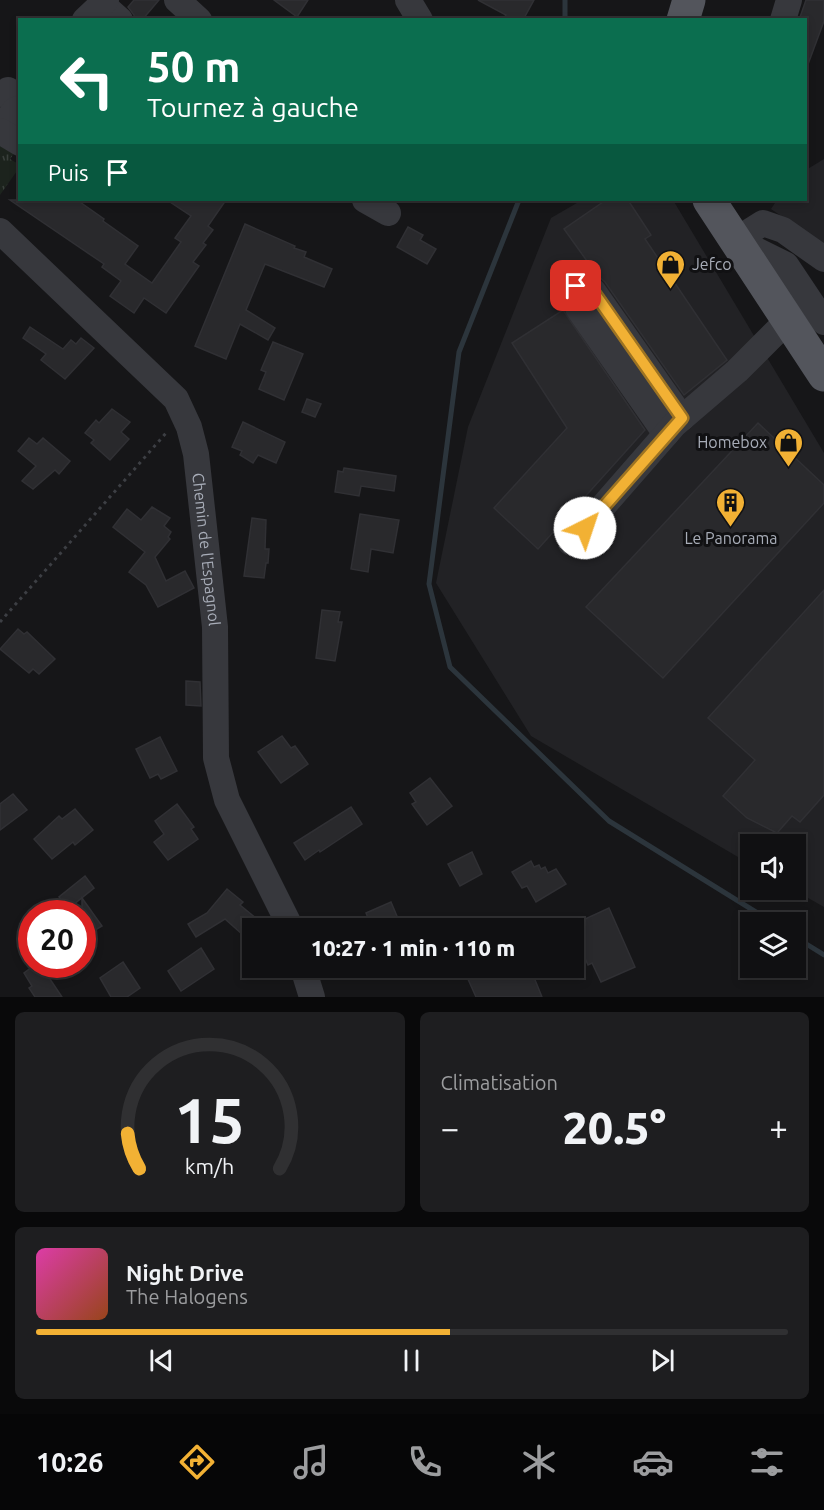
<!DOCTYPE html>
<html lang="fr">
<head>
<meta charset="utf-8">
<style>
  :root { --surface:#101012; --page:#1e1e20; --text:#f1f3f6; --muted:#9c9d9f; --line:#303032; --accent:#f2b134 }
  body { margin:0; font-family:Ubuntu,sans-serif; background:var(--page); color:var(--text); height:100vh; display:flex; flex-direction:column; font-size:22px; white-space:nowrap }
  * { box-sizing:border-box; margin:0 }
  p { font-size:20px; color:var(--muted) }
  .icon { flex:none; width:33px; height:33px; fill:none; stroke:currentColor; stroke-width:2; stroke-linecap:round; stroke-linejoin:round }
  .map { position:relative; height:997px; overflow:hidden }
  .drawer { display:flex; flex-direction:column; gap:15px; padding:15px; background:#09090a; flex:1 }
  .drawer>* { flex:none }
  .guide { position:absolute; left:18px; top:18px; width:789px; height:183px; border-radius:0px; box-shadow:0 3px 9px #0003,0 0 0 2px var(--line); background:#0b6e4f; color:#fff; overflow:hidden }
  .controls { position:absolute; left:740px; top:834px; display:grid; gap:12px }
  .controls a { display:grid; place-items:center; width:66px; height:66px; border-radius:0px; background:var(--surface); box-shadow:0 3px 9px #0003,0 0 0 2px var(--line); font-size:30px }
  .speed { position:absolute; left:18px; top:900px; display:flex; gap:12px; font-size:30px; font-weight:700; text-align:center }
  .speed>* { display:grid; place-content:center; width:78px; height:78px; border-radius:50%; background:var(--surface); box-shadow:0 3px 9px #0003,0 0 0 2px var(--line); line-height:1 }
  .speed .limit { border:9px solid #d22; background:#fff; color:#111 }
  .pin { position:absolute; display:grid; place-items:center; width:51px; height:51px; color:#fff; margin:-26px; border-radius:12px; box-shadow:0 3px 9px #0006 }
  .me { position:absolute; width:66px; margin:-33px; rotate:41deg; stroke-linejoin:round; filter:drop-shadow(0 0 4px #0008) }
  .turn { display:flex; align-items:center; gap:21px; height:126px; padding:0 30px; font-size:27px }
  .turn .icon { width:78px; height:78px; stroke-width:2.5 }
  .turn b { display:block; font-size:42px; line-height:51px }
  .then { display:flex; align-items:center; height:57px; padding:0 30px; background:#0003; gap:12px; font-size:22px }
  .big { font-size:45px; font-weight:800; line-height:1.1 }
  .drawer .tile { flex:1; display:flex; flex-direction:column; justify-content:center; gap:9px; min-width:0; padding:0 21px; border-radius:9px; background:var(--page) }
  .drawer .dial { align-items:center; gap:0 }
  .dial svg { height:156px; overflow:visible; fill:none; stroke:var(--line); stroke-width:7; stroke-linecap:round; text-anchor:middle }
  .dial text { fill:var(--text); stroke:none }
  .song { display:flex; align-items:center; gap:18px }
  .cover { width:72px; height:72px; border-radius:9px; background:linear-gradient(135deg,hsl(320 70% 55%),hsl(20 70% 35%)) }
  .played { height:6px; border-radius:3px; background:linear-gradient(90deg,var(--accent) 55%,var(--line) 55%) }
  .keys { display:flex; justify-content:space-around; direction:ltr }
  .heat { display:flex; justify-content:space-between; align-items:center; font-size:33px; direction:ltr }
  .drawer .tiles { flex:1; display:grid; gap:15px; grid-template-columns:1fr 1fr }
  .tile:last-child { grid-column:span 2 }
  .trip { position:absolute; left:242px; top:918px; width:342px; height:60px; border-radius:0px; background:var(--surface); box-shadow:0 3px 9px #0003,0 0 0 2px var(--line); font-weight:800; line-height:60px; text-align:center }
  .dock { display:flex; height:96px; justify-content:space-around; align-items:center; background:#060607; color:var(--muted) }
  .dock .icon { width:42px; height:42px }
  .dock .selected { color:var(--accent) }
  .dock b { font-size:27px; color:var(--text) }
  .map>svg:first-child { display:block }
  .built { fill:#222225 }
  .park { fill:url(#park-tufts) }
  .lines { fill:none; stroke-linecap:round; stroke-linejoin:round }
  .stream { stroke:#2c353c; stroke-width:5 }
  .building { fill:#29292c; stroke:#303034; stroke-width:1.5 }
  .path { stroke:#3d3f44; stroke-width:3; stroke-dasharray:3 4.5; stroke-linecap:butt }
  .minor { stroke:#37383d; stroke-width:26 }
  .major { stroke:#53555c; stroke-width:33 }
  .route-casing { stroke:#9d7322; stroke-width:15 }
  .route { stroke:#f2b134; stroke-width:10 }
  .labels { text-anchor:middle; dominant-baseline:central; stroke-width:6; stroke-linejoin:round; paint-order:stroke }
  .poi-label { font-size:16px; fill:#a8adb8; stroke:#111113; text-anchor:start }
  .street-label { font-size:16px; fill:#a8adb8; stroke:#111113 }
</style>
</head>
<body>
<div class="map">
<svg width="824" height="997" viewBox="0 0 824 997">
  <defs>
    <pattern id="park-tufts" width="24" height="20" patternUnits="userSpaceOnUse" patternTransform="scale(1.5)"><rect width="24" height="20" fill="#1c231d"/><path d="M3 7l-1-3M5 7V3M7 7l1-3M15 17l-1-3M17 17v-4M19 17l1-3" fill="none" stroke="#3a403c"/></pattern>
  </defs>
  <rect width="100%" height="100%" fill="#161618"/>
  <g class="built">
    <polygon points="824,159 824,245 771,209 777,200 806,200 806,170"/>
    <polygon points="582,200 673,200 824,453 824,907 794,890 795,844 750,844 750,864 531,736 436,583 468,427 551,218"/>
  </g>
  <polygon class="park" points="0,142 16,151 10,159 20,165 19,168 0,195"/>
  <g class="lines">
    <g class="stream">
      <polyline points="565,20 565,0"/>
      <polyline points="519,200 459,352 429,584 450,667 609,821 772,922"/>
      <polyline points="795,937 824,955"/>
    </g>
  </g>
  <g class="building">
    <polygon points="134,0 159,0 142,20 135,20 134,15 128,7"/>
    <polygon points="274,0 308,0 297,17"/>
    <polygon points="478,0 534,0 523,20 503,20 506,15"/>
    <polygon points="806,0 824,0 824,21 807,67 806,20 799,20"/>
    <polygon points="10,200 77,200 104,219 103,221 138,246 125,264 152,283 181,242 175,238 191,216 167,200 226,200 208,226 213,230 203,243 206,245 193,262 199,266 166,313 144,298 134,313 110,296 121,281 102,267 104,264"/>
    <polygon points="606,200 628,200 651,235 645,239 727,360 684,395 605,282 597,275 564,229"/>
    <polygon points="245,224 295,246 294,248 306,252 304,257 332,269 324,287 265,264 246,310 275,328 268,340 240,324 226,359 195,346"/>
    <polygon points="408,227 423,235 420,240 436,249 427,264 397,247"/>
    <polygon points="563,310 645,430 538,549 494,508 567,428 512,343"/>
    <polygon points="30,327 63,349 71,340 76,344 81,338 94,348 65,379 41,360 46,354 23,338"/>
    <polygon points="273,342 303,354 284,400 259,389 266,372 261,370"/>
    <polygon points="307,399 321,404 315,417 302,412"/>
    <polygon points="112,409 130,422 121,432 129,439 110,460 91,443 94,440 85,433 96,420 99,423"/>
    <polygon points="243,422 285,442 276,463 258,455 253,463 240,455 242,451 232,447"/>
    <polygon points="758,423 824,485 824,503 663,678 586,607"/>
    <polygon points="29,438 37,444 43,438 70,461 59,474 55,470 33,489 22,481 36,466 18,451"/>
    <polygon points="344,468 396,476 394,491 361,486 359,496 335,492 338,471 343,472"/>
    <polygon points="152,507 170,518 164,526 171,532 168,537 170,539 155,557 166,581 185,571 194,588 158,607 146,585 129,572 145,552 113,527 127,509 141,520"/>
    <polygon points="360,514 399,520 393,553 371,549 368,572 351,569"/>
    <polygon points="252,518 266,520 265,549 269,549 268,563 266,563 264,578 244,576"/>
    <polygon points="824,590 824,795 800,822 792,816 777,833 747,818 723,796 755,760 708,718"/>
    <polygon points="322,610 340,612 338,622 342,622 335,661 316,658"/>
    <polygon points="18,629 24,634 27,632 55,659 39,674 33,669 29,673 0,649"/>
    <polygon points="186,681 200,682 201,706 186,705"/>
    <polygon points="282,736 291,748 295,746 308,764 281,783 258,752"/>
    <polygon points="160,737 177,771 161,779 158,774 150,778 136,749"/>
    <polygon points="430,778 452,806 427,825 412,804 416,802 410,793"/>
    <polygon points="13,794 27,810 0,830 0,804"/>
    <polygon points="177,804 194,827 191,829 198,839 168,860 154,842 164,834 155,821"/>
    <polygon points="351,807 362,824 320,852 319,850 305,860 294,843"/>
    <polygon points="75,809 93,830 75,845 73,842 52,859 34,839 59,816 62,819"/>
    <polygon points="472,852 482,874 460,886 448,864"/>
    <polygon points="531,861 534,867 539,865 541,869 545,867 548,873 556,869 566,884 536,902 527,886 522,888 512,872"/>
    <polygon points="85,876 94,888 68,909 59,897"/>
    <polygon points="227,889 243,902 240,905 257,919 243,935 225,919 196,937 188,924 207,913"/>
    <polygon points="82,898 102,926 82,938"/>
    <polygon points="391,902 402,928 372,928 366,913"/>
    <polygon points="609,908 635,967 601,982 592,963 588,965 577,940 581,938 574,924"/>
    <polygon points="201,948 214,969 181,991 168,971"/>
    <polygon points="123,962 140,988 127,997 111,997 100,978"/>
    <polygon points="36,964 40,964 62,997 35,997 29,988 32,986 24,973"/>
    <polygon points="463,968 498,968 518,976 531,970 542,997 476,997"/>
  </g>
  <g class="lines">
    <polyline class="path" points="0,622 167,432"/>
    <g class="minor">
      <polyline points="177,0 199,20"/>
      <polyline points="408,0 420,20"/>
      <polyline points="102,4 120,20"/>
      <polyline points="85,20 106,0"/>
      <polyline points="783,20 789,0"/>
      <polyline points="8,90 15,110 20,114"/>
      <polyline points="0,129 15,110 20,108"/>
      <polyline points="0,131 20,143"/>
      <polyline points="365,200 388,213"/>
      <path id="s1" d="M0,231L176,399L189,427L196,454L215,627L216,758L227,800L291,928"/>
      <polyline points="736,240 786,265 824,322"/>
      <polyline points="736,240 763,223 783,230 824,259"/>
      <polyline points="666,434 578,308 574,295 576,286 586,286 593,291 682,418"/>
      <polyline points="571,543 674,425 737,371 788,320"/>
      <polyline points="303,968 312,997"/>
    </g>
    <g class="major">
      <polyline points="683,20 689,0"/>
      <polyline points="709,200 824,375"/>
    </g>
  </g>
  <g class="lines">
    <defs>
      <polyline id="route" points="576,286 586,286 593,291 682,418 585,528"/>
    </defs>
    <use href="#route" class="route-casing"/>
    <use href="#route" class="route"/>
  </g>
  <defs>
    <symbol id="shop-pin" viewBox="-11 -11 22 30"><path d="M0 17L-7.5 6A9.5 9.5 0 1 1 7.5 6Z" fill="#f2b134" stroke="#111113"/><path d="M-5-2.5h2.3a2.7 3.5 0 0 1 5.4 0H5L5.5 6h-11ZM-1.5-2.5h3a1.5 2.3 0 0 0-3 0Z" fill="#111"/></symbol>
    <symbol id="building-pin" viewBox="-11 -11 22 30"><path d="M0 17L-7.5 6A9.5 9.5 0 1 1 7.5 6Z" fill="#f2b134" stroke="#111113"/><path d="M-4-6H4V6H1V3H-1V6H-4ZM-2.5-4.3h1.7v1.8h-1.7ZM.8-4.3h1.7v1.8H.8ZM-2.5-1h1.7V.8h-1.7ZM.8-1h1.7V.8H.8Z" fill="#111"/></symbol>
  </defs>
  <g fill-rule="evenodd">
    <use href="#shop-pin" x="654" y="248" width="33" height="45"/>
    <use href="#shop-pin" x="772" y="426" width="33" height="45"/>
    <use href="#building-pin" x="714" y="486" width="33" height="45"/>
  </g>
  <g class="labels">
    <g class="poi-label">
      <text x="692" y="264">Jefco</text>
      <text x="767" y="442" text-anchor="end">Homebox</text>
      <text x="731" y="538" text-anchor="middle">Le Panorama</text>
    </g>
    <g class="street-label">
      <text stroke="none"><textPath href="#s1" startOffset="398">Chemin de l'Espagnol</textPath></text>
    </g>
  </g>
</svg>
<div class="controls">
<a><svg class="icon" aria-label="sound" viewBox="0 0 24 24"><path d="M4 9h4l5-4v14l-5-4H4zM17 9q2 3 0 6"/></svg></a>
<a><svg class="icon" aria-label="layers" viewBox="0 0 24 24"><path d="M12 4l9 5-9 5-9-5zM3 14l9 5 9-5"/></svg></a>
</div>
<div class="speed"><div class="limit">20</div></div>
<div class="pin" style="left:576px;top:286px;background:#d93025"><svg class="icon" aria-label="arrive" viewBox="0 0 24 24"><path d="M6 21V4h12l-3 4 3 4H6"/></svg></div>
<svg class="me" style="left:585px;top:528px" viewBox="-20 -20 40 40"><circle r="19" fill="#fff"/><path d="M0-13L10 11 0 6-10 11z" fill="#f2b134"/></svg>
<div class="trip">10:27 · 1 min · 110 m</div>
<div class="guide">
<div class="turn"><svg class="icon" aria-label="left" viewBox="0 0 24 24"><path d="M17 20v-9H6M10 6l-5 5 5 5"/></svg><div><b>50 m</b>Tournez à gauche</div></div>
<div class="then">Puis<svg class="icon" aria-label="arrive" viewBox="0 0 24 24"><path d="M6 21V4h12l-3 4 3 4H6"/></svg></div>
</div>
</div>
<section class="drawer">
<div class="tiles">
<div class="tile dial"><svg viewBox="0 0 100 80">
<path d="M14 69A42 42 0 1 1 86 69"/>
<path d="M14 69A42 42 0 0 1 8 51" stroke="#f2b134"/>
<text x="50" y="56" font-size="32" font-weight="700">15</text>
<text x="50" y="72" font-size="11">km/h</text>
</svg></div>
<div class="tile"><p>Climatisation</p>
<div class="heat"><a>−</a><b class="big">20.5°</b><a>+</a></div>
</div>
<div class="tile">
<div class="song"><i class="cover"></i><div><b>Night Drive</b><p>The Halogens</p></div></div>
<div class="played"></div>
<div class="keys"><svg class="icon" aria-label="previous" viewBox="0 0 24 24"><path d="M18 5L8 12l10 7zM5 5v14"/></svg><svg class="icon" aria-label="pause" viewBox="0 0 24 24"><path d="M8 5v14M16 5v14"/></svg><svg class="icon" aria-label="next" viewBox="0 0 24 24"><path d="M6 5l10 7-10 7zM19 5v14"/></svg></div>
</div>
</div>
</section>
<nav class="dock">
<b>10:26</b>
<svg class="icon selected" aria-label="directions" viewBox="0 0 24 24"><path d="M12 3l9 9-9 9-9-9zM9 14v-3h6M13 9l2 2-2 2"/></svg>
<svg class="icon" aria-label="music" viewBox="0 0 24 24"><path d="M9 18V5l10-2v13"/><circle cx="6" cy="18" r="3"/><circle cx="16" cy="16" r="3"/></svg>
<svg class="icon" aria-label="phone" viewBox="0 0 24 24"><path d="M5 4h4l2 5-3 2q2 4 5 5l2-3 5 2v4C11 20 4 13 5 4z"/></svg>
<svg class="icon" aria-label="climate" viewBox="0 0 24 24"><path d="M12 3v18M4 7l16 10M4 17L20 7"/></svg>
<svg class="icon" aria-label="car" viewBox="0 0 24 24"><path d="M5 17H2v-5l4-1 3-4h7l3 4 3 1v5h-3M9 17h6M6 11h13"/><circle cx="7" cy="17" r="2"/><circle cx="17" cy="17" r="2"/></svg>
<svg class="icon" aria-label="filters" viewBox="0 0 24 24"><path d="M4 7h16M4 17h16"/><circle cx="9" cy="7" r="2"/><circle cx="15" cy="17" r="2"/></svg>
</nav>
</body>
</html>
